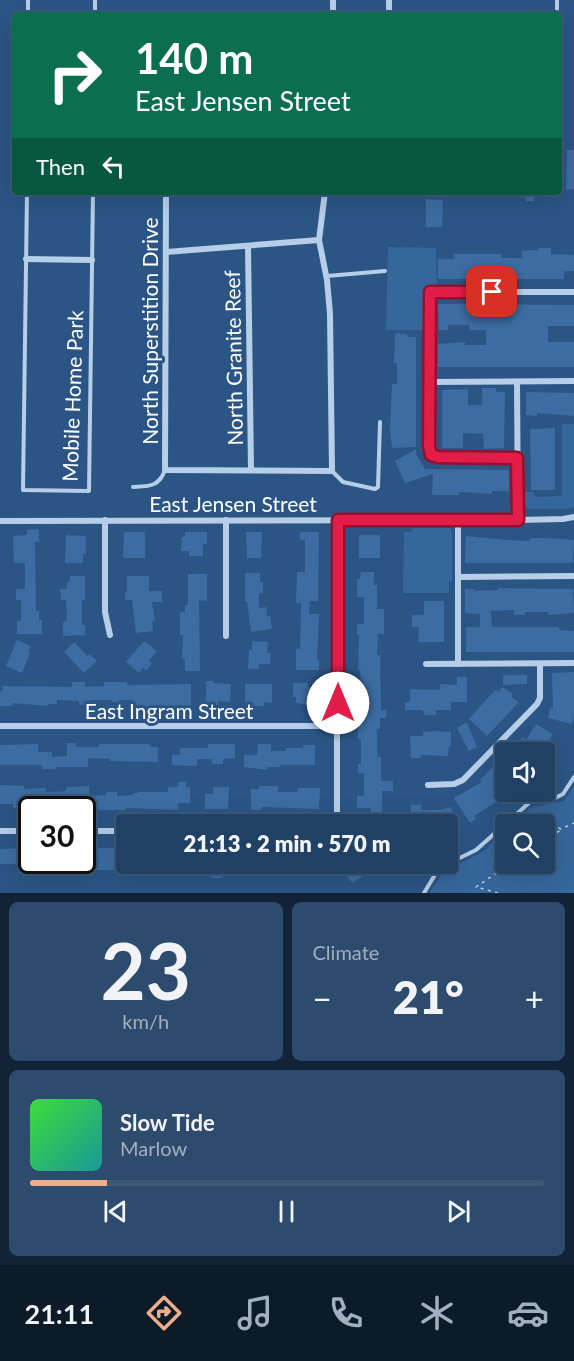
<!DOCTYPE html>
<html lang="en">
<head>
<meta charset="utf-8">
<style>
  :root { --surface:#204064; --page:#2d4b6d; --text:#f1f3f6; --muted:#a2afbf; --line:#3d5978; --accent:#eead8d }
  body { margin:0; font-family:Lato,sans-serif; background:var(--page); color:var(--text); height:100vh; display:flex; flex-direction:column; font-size:22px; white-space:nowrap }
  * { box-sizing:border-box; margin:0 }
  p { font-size:20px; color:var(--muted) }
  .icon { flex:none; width:33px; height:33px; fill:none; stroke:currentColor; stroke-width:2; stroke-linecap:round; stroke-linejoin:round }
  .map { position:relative; height:893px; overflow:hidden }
  .drawer { display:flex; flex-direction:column; gap:9px; padding:9px; background:#122337; flex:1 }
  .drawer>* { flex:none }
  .hud { position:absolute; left:12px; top:12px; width:550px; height:183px; border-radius:6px; box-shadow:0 6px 24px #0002,0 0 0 2px var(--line); background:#0b6e4f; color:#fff; overflow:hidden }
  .buttons { position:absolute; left:495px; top:742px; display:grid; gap:12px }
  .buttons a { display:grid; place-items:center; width:60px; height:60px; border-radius:6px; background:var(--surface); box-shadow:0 6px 24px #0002,0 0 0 2px var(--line); font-size:30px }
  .speed { position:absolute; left:18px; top:796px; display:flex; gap:12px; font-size:30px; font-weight:700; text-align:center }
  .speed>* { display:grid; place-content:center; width:78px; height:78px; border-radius:50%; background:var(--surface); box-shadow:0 6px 24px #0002,0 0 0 2px var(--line); line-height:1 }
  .speed .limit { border:3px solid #111; border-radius:9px; background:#fff; color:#111 }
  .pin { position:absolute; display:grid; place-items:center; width:51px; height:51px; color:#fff; margin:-26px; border-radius:12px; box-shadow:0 3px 9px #0006 }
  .me { position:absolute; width:66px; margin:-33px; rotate:0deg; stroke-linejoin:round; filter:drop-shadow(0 0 4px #0008) }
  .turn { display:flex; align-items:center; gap:21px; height:126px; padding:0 24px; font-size:27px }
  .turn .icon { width:78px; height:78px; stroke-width:2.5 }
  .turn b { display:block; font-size:42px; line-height:51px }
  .then { display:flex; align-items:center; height:57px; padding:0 24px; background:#0003; gap:12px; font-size:22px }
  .big { font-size:45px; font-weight:800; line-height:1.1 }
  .drawer .tile { flex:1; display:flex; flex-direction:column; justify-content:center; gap:9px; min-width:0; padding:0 21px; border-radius:9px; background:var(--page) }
  .drawer .dial { align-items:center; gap:0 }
  .dial b { font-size:78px; line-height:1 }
  .song { display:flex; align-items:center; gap:18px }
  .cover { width:72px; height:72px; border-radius:9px; background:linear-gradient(135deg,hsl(120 70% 55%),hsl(180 70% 35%)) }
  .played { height:6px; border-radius:3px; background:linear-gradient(90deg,var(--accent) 15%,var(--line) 15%) }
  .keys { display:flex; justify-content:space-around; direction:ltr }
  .heat { display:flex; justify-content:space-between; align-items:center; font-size:33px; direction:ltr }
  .drawer .tiles { flex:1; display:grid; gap:9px; grid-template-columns:1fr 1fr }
  .tile:last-child { grid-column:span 2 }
  .trip { position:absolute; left:116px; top:814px; width:342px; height:60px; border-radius:6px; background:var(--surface); box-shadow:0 6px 24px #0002,0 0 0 2px var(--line); font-weight:800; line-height:60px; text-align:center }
  .tab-bar { display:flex; height:96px; justify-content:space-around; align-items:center; background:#0d1a28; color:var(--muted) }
  .tab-bar .icon { width:42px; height:42px }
  .tab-bar .active { color:var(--accent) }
  .tab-bar b { font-size:27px; color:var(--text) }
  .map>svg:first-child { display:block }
  .green { fill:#36679c }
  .building { fill:#3c6ca1 }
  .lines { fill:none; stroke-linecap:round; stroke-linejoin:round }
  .path { stroke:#b6cee7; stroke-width:1.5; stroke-dasharray:3 4.5; stroke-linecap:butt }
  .service { stroke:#b6cee7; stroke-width:4 }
  .minor { stroke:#b6cee7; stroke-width:6 }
  .route-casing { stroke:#92132f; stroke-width:15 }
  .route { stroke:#e11d48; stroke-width:10 }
  .labels { text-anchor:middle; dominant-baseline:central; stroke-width:6; stroke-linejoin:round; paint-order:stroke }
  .street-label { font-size:21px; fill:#fff; stroke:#2b5585 }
</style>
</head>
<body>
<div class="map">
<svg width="574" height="893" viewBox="0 0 574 893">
  <rect width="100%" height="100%" fill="#2b5585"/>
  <g class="green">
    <polygon points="388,247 436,248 437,287 426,296 425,330 386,330"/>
    <polygon points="562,424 574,424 574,507 567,509 528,509 523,503 522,492 534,492 535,497 562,496"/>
    <polygon points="413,528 450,528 452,533 452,581 449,581 449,593 403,593 404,532 411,532"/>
    <polygon points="574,786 574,893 429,893 444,872 484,851 505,831 506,864 544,864 544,825 512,825 530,808 564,801"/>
  </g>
  <g class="building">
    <polygon points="567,150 574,150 574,189 566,190"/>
    <polygon points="525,192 534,192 534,201 526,201"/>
    <polygon points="426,199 443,200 442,227 426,227"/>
    <polygon points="538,248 551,248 551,254 574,255 574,271 564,271 564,279 438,279 438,259 454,259 454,254 501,254 501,258 522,258 522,251 538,250"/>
    <polygon points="438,304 574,305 574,326 548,326 548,342 574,342 574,367 438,367 438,344 465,342 465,345 486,345 486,330 470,330 469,325 448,325 448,330 439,330"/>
    <polygon points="395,333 407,334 407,337 416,337 416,447 392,448 390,430 392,384 397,384 397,363 394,363"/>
    <polygon points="482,388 496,388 496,392 505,392 504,448 484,449 483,434 468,433 463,434 463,448 442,448 442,390 468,389 468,405 482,405"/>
    <polygon points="526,392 574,393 574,416 537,413 537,416 526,415"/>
    <polygon points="555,428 555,490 531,490 530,429"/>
    <polygon points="416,449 416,454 425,469 509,470 509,491 492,491 492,494 459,492 459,495 432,495 433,474 405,483 395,461"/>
    <polygon points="39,529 39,542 35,542 36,611 39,611 39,620 42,620 42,634 17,634 17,621 21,621 21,600 16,600 16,589 25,589 25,563 14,563 13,536 27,535 27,530"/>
    <polygon points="124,532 145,532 145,558 123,558"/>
    <polygon points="185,532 207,532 207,544 203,544 203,556 189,556 189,551 181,551 182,537 185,537"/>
    <polygon points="246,532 262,532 261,558 247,558"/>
    <polygon points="300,532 319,532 318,601 310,601 309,614 319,614 317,660 319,660 319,670 296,670 296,649 300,649 301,603 296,603 297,572 305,572 305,540 300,540"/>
    <polygon points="66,535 86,536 86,554 83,554 83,563 65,563"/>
    <rect x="359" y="535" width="21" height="23"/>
    <polygon points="466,536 507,540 530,541 530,538 548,538 574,540 573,563 465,563"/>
    <polygon points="361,572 374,572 374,585 377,585 377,609 384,609 384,634 378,634 377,655 380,655 381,710 386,710 386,718 380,718 380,729 377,729 377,750 378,757 381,757 381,781 393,781 393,791 382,791 382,818 389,818 389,825 371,825 371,808 357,808 357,796 364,796 364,773 358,773 358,764 361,764 361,739 358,739 357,695 362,695 360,670 358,670 359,635 357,635 357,624 364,624 364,597 357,597 357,579 360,579"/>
    <polygon points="245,573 260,573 260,582 263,582 263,593 259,593 259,608 266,607 267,616 270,616 272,629 251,632 247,601 245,601"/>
    <polygon points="188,574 207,574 207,601 199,600 200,671 185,671 185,659 182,659 183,635 180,635 180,612 185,612 185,605 188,605"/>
    <polygon points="70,576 85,576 85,600 82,600 82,625 85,625 85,635 63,636 63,622 67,621 66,600 61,600 60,589 67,589 67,582 70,582"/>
    <polygon points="127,576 149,576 149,591 162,591 162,602 152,602 155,621 152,622 153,631 136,633 132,600 125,600 125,592 127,592"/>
    <polygon points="498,588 573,589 574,613 548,615 548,612 525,612 525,615 514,615 514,610 491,611 492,627 559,627 559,630 574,631 574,652 466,652 466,627 480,627 480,614 465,613 465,589 474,589 474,591 498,590"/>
    <polygon points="424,601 444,601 444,642 418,642 419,627 412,627 412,615 424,615"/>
    <polygon points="17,640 31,646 28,652 30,653 22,673 6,666"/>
    <polygon points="144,641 157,651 149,661 152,663 146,671 143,668 139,673 126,662"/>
    <polygon points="252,641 268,642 267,653 271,653 270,664 259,664 259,669 248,669 249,649 252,650"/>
    <polygon points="74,642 87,656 90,654 97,661 84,673 64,652"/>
    <polygon points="574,672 574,715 572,724 548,718 550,708 553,709 552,673"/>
    <polygon points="503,675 527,675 527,684 503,685"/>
    <polygon points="457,677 467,677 467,702 451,702 451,710 436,710 436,715 424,715 423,710 405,710 405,702 410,702 410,689 440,690 440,684 457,685"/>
    <polygon points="206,681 214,681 214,683 231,684 230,702 218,701 218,707 206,707"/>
    <polygon points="72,682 85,682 85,687 104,686 104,682 127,682 127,685 191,684 191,707 133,708 133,700 119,700 119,702 112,702 112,700 90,700 90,705 79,705 79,701 57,700 57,704 48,704 48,706 13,703 12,706 0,706 0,691 2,691 3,686 72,687"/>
    <polygon points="293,683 308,683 308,687 320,687 320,707 296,703 296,697 293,697"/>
    <polygon points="245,684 272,684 272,703 264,702 264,706 253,706 253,702 245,702"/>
    <polygon points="502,687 513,694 511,697 519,702 487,736 469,719 495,690 499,692"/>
    <polygon points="465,723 467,723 477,747 469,751 457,728"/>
    <polygon points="536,724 553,734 546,746 538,753 507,753 523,737 526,740"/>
    <polygon points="435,731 451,732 451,746 449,746 448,756 421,755 421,758 411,758 410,736 423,736 423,732"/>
    <polygon points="67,743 76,743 76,747 99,747 99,744 150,744 150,747 158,747 158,762 110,761 110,759 88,758 88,767 55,767 55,769 42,769 42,765 0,765 0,745 38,744 38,752 52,752 52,757 67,756"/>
    <polygon points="208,744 235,744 235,758 223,759 223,764 212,764 212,759 197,759 197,766 172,765 172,755 180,755 180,748 208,748"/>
    <polygon points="258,744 271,744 271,751 286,751 286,748 303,748 303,745 315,745 315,765 280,765 280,767 267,767 267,770 244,767 244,755 257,755"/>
    <polygon points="506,754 506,796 474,816 476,819 470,823 454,798 482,782 480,780"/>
    <polygon points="178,782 186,782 186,787 190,787 190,803 178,803 178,810 126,808 126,810 67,810 67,807 13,808 13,804 0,804 0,785 24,786 24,789 46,788 46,792 66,791 66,787 89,786 90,796 106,795 106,792 117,792 117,796 133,795 133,793 138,793 138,792 168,792 168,787 178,787"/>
    <polygon points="259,786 278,786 278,792 297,792 298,788 320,788 319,809 262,807 262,810 251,810 251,789 259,789"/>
    <polygon points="213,787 229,787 228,809 205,809 205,794 213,794"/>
    <polygon points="411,805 421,805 421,810 440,810 451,807 456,826 447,829 447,825 411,825"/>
    <polygon points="32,848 32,862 24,862 24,864 0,864 0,849"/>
    <polygon points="82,848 126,848 126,864 144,864 144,873 121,873 121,870 77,870 77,861 82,861"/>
    <polygon points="202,864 249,864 249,870 239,870 235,874 232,870 222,871 222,878 211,878 210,871 202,871"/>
    <polygon points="253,864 279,864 279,872 252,872"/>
    <polygon points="289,864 323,864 323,871 289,870"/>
    <polygon points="348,864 378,864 370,869 371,871 352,883 342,868"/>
  </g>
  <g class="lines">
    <g class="path">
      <polyline points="544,825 555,826 561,829 574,823"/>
      <polyline points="544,840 561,830"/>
      <polyline points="498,893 476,887 498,872 506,862"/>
    </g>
    <g class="service">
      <polyline points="557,0 557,15"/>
      <polyline points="28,15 28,0"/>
      <polyline points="95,15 95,0"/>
      <polyline points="27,192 23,490 89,491 93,192"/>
      <polyline points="327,276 385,271"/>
      <polyline points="332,471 343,482 375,489 378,487 380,422"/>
      <path d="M133,487C149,486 159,487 165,470"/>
      <polyline points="424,893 439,868 476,850 530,802 555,798 563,794 574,777"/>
    </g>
    <g class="minor">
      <polyline points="333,15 333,0"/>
      <polyline points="389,15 389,0"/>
      <polyline points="166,192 165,470 332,471 330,314 327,280 319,240 325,192"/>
      <polyline points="248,246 251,470"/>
      <polyline points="166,252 319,240"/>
      <polyline points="26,259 92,260"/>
      <polyline points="429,382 574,381"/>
      <polyline points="517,382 518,520"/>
      <polyline points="517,458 438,457 431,455 430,292 574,292"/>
      <polyline points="105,520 105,612 110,635"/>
      <polyline points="458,520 458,664"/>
      <polyline points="0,521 518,520 563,519 574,517"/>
      <polyline points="458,577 574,576"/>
      <polyline points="226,636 226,520"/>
      <polyline points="426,664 574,663"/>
      <polyline points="0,726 337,726"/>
      <polyline points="428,785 454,784 463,780 537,704 540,698 540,664"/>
      <polyline points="337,825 337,520"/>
      <polyline points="0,831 32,831"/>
      <polyline points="82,831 126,831"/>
    </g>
  </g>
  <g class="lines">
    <defs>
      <polyline id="route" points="338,703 338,520 518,520 517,458 438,457 431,455 429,446 430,292 492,292"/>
    </defs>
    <use href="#route" class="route-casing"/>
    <use href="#route" class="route"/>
  </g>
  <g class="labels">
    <g class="street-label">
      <text transform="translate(149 331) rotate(-90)">North Superstition Drive</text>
      <text transform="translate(233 358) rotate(-91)">North Granite Reef</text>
      <text transform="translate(72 396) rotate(-88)">Mobile Home Park</text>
      <text x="233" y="503">East Jensen Street</text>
      <text x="169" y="710">East Ingram Street</text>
    </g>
  </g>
</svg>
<div class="buttons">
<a><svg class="icon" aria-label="sound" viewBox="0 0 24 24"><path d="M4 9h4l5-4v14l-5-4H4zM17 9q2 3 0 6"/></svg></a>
<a><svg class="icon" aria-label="search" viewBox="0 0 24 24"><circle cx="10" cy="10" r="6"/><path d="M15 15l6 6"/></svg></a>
</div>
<div class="speed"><div class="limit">30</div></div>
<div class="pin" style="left:492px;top:292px;background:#d93025"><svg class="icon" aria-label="arrive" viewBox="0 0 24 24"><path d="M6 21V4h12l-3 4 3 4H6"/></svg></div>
<svg class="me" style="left:338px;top:703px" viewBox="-20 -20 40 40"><circle r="19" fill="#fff"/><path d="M0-13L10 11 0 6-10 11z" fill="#e11d48"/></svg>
<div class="trip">21:13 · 2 min · 570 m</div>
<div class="hud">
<div class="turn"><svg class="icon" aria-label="right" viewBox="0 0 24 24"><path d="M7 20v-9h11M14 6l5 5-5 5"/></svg><div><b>140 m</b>East Jensen Street</div></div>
<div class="then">Then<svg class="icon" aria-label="left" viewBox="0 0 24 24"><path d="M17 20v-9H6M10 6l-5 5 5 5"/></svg></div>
</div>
</div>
<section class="drawer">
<div class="tiles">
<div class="tile dial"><b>23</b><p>km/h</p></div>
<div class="tile"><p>Climate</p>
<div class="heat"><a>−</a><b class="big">21°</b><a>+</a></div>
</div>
<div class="tile">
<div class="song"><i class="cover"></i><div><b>Slow Tide</b><p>Marlow</p></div></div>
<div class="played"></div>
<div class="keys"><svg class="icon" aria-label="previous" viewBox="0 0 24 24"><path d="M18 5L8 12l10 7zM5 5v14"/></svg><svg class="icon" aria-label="pause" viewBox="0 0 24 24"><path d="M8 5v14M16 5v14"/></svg><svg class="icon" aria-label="next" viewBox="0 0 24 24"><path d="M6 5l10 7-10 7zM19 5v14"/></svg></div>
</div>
</div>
</section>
<nav class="tab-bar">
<b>21:11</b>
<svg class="icon active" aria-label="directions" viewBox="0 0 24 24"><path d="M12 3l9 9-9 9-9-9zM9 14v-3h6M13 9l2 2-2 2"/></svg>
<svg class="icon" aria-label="music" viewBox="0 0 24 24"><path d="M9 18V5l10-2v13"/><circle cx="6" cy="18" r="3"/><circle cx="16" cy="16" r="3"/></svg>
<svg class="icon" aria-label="phone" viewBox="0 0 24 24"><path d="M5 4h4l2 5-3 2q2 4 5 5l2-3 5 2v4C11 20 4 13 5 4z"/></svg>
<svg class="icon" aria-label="climate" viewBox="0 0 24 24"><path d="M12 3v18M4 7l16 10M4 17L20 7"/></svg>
<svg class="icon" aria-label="car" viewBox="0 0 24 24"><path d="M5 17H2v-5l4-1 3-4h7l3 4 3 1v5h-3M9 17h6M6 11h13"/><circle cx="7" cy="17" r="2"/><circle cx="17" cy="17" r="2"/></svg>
</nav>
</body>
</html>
